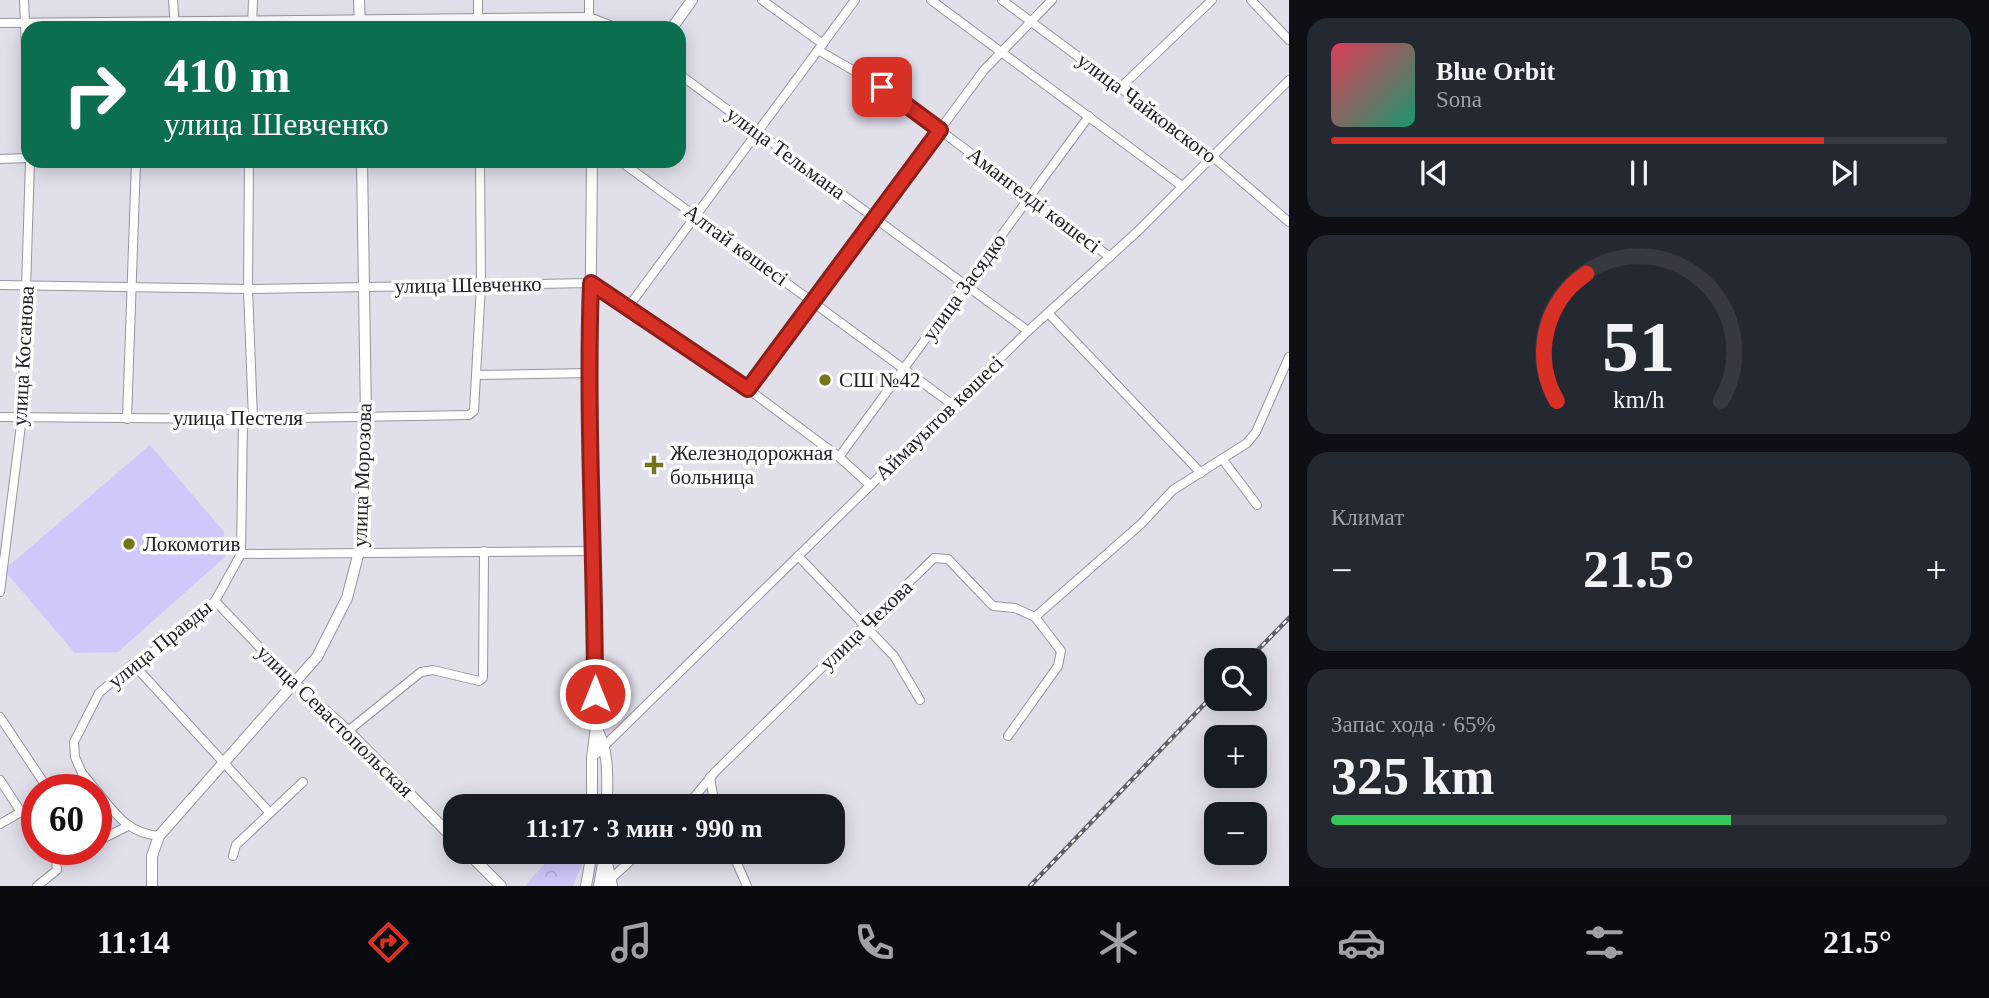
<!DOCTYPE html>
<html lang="ru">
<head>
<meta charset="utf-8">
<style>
  :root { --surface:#171b24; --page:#242831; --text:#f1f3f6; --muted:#9ea1a6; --line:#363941; --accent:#d93025 }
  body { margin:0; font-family:"Times New Roman",serif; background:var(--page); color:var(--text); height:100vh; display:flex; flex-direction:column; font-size:26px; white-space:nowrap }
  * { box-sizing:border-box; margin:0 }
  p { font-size:23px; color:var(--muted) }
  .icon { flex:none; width:38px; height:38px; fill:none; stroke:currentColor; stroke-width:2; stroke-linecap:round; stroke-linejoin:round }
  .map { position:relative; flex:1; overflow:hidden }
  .panel { display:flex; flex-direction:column; gap:18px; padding:18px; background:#0d0f14; width:700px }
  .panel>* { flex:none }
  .top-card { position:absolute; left:21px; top:21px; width:665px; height:147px; border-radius:21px; box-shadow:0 4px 18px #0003; background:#0b6e4f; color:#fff; overflow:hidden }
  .buttons { position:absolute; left:1204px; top:648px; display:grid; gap:14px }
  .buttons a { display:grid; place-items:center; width:63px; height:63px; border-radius:14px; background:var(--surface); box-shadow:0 4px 18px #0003; font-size:35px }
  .speed { position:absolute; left:21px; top:774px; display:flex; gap:14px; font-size:35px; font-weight:700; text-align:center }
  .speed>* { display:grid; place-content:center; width:91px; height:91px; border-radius:50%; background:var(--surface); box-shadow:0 4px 18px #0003; line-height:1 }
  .speed .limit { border:10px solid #d22; background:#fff; color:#111 }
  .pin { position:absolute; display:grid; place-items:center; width:60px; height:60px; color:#fff; margin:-30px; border-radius:14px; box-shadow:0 4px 10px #0006 }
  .me { position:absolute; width:77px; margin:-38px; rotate:0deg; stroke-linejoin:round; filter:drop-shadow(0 0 5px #0008) }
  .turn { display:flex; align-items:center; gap:24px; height:147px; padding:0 28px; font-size:32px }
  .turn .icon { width:91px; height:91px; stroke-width:2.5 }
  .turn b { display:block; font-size:49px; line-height:60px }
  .big { font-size:52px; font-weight:800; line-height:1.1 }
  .panel .tile { flex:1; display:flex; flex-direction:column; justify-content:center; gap:10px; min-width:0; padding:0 24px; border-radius:21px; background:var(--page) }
  .panel .dial { align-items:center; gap:0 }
  .dial svg { height:182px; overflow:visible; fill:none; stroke:var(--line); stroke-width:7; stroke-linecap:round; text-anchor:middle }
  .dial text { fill:var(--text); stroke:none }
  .song { display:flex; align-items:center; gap:21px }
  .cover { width:84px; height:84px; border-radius:10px; background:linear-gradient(135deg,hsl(350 70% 55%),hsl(160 70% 35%)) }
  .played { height:7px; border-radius:4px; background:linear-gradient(90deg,var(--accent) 80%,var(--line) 80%) }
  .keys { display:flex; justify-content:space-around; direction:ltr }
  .heat { display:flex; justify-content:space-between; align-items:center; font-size:38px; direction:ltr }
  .charge { height:10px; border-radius:5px; background:linear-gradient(90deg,#34c759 65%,var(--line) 0) }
  .trip { position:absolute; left:443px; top:794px; width:402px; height:70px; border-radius:21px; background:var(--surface); box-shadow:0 4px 18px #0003; font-weight:800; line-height:70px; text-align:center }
  .tab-bar { display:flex; height:112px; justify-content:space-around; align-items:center; background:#090b0e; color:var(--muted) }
  .tab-bar .icon { width:49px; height:49px }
  .tab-bar .selected { color:var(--accent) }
  .tab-bar b { font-size:32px; color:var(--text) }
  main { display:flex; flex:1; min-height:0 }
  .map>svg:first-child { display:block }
  .grass { fill:#cec8fb }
  .park { fill:url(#park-crowns) }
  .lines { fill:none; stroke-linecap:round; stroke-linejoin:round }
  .minor-casing { stroke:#96959f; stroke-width:10 }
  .major-casing { stroke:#96959f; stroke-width:12 }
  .minor { stroke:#fff; stroke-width:8 }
  .major { stroke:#fff; stroke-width:10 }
  .rail-casing { stroke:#605f65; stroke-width:4.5 }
  .rail { stroke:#fff; stroke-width:2; stroke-dasharray:5; stroke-linecap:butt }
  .route-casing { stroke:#8d1f18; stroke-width:18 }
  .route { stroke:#d93025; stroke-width:12 }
  .poi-dot { fill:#74751b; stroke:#fff; stroke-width:2.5 }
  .labels { text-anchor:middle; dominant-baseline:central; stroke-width:7; stroke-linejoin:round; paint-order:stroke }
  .street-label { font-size:21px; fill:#222125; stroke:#fff }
  .poi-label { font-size:21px; fill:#222125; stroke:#fff; text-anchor:start }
</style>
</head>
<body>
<main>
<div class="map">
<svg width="1289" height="886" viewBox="0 0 1289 886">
  <defs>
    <pattern id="park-crowns" width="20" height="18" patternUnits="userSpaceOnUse" patternTransform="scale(1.75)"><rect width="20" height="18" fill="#cec8fb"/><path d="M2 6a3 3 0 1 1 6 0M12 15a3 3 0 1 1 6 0" fill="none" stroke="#b1acd7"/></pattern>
  </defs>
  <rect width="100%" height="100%" fill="#e0dfea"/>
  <polygon class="grass" points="150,445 224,532 226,556 118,652 75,653 4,570"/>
  <polygon class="park" points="555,852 587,852 573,886 525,886"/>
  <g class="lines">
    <defs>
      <g id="minor">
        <polyline points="24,0 28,98"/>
        <polyline points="173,0 175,28"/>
        <polyline points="478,0 478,28"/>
        <polyline points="589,0 589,28"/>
        <polyline points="762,0 823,44"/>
        <polyline points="931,0 1182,186"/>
        <polyline points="1002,0 1212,156 1289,222"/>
        <polyline points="1251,0 1289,40"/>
        <polyline points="0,23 589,17 617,28"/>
        <polyline points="252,28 253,0"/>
        <polyline points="818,50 882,87 1110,257"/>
        <polyline points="679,74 1028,331"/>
        <polyline points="1121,87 1212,0"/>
        <polyline points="0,159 28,158"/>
        <polyline points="249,161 248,289 253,419"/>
        <polyline points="620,161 953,405"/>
        <polyline points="0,285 248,289 591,283 748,389 839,457 870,485"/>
        <polyline points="629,306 855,0"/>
        <polyline points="1048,313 1201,473"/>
        <polyline points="476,375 589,373"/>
        <polyline points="748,389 984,70 1052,0"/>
        <polyline points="0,417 243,419 469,415 474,411 481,285 480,161"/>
        <polyline points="127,419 136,161"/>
        <polyline points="839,457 1089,116"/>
        <polyline points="1223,460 1257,505"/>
        <polyline points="241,554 594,551"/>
        <polyline points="798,556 894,656 920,700"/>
        <polyline points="0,592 22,417 30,161"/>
        <polyline points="215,601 295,684"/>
        <polyline points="1035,617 1141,524 1173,490 1247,443 1256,432 1289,357"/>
        <polyline points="133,664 270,813"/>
        <polyline points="0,717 48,789"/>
        <polyline points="348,731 421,672 433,670 479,681 483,678 484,551"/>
        <polyline points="592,758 1028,331 1138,231 1289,80"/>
        <polyline points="710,777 715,807"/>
        <polyline points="0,780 21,812 37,826"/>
        <polyline points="95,789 82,773 75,757 74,742 99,693 133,664 172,640 215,601 241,554 243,419"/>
        <path d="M96,790C115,813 127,833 159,836"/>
        <polyline points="686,807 715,772 934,558 948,559 993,606 1015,608 1035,617 1061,651 1058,666 1008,736"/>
        <polyline points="0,824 21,812"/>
        <polyline points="96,842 126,827"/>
        <polyline points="732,852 747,886"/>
        <polyline points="233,856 236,845 303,782"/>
        <polyline points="37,886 57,870 55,849"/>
        <polyline points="603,886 640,852"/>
      </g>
      <g id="major">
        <polyline points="359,0 360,28"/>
        <polyline points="672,28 692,0"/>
        <polyline points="295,684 348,731 455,840"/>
        <path d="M596,727C610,753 607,778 607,807"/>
        <polyline points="592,807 592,758 596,727 594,551 589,461 592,161"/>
        <polyline points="467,852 501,886"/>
        <polyline points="607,863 612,886"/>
        <polyline points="152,886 152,856 159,836 317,657 347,598 363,536 366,417 362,161"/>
        <polyline points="586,886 592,852"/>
        <polyline points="599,886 605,852"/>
      </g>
    </defs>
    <use href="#minor" class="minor-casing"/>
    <use href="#major" class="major-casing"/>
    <use href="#minor" class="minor"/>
    <use href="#major" class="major"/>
    <defs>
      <g id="rail">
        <polyline points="1248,660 1289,618"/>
        <polyline points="1030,886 1216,692"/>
      </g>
    </defs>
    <use href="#rail" class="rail-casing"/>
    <use href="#rail" class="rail"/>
  </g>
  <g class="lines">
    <defs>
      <path id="route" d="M595,694C595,557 586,420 591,283L748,389L940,130L882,87"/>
    </defs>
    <use href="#route" class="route-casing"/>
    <use href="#route" class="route"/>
  </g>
  <g class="poi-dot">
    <circle cx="825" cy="380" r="7"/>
    <path d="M650.5 454.5h7v7h7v7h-7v7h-7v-7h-7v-7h7z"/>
    <circle cx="129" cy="544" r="7"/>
  </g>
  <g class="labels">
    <g class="street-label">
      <text transform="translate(1147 108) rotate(37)">улица Чайковского</text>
      <text transform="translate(786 153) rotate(36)">улица Тельмана</text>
      <text transform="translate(1034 200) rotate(37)">Амангелді көшесі</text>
      <text transform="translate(736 245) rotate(36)">Алтай көшесі</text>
      <text transform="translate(468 285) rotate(-1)">улица Шевченко</text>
      <text transform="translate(964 287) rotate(-54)">улица Засядко</text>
      <text transform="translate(23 356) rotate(-87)">улица Косанова</text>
      <text x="238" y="418">улица Пестеля</text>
      <text transform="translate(939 418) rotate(-44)">Аймауытов көшесі</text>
      <text transform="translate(362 475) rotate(-88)">улица Морозова</text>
      <text transform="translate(866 625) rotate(-44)">улица Чехова</text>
      <text transform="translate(160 644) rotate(-39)">улица Правды</text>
      <text transform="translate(335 721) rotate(44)">улица Севастопольская</text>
    </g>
    <g class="poi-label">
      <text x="839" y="380">СШ №42</text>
      <text x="670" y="453">Железнодорожная<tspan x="670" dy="24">больница</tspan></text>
      <text x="143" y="544">Локомотив</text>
    </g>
  </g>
</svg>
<div class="buttons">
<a><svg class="icon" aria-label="search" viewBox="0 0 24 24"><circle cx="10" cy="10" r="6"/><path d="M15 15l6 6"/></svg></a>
<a>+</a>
<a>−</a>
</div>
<div class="speed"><div class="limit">60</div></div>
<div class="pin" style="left:882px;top:87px;background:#d93025"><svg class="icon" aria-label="arrive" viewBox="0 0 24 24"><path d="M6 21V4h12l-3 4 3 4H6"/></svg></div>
<svg class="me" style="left:595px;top:694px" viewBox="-20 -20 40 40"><circle r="17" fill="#d93025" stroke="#fff" stroke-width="3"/><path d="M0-11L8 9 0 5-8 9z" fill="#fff"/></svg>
<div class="trip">11:17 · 3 мин · 990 m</div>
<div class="top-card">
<div class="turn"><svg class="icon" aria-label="right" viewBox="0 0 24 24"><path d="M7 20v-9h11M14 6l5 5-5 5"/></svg><div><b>410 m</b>улица Шевченко</div></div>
</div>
</div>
<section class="panel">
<div class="tile">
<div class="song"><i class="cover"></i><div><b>Blue Orbit</b><p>Sona</p></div></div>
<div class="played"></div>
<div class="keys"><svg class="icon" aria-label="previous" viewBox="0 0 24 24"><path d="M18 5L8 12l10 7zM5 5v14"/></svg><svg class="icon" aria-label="pause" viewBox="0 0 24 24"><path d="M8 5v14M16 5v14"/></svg><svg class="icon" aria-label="next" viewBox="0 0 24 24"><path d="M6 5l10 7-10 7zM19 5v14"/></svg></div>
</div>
<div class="tile dial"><svg viewBox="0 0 100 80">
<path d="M14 69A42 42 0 1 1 86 69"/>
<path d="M14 69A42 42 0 0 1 27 13" stroke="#d93025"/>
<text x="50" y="56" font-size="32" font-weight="700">51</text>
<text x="50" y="72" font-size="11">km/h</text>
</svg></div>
<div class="tile"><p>Климат</p>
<div class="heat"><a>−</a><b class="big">21.5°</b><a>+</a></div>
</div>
<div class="tile"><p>Запас хода · 65%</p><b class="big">325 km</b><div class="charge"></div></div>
</section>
</main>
<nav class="tab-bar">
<b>11:14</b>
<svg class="icon selected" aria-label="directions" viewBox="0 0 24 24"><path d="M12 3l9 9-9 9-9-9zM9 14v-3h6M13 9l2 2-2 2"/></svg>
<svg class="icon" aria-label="music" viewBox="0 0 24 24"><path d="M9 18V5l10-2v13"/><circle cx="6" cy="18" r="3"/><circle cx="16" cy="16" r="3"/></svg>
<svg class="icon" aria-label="phone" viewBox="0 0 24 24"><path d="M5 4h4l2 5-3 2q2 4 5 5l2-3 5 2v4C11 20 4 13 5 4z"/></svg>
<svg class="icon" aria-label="climate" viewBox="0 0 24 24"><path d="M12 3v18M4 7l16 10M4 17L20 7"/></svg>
<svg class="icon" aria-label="car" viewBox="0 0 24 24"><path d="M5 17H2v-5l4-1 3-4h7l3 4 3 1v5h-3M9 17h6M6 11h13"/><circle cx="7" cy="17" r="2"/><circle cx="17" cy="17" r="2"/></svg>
<svg class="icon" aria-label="filters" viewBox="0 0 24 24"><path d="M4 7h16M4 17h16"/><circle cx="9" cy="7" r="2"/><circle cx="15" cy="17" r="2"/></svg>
<b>21.5°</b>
</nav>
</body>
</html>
